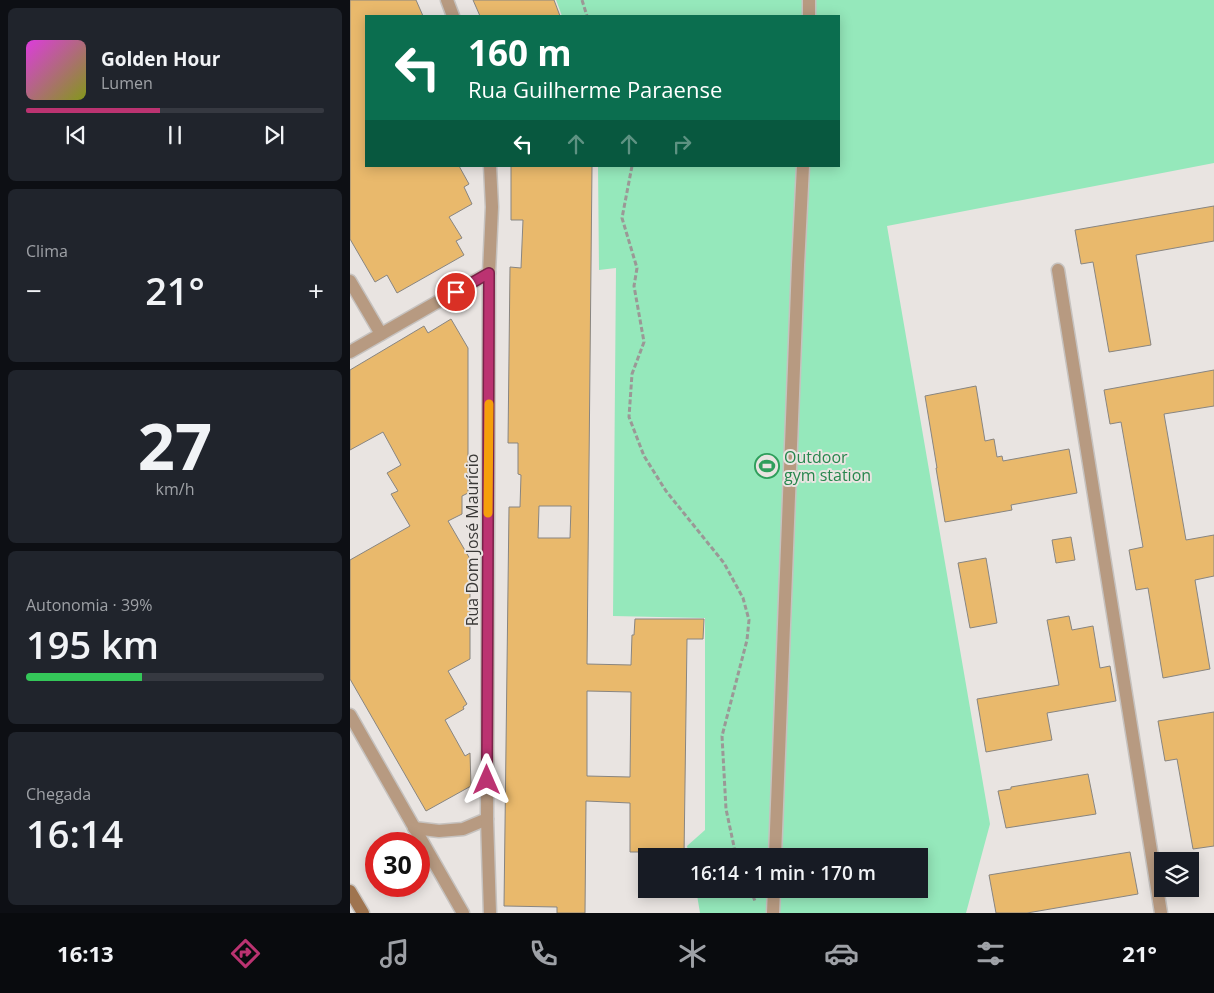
<!DOCTYPE html>
<html lang="pt">
<head>
<meta charset="utf-8">
<style>
  :root { --surface:#171b24; --page:#20242c; --text:#f1f3f6; --muted:#9ea1a6; --line:#363941; --accent:#bb3371 }
  body { margin:0; font-family:"Open Sans",sans-serif; background:var(--page); color:var(--text); height:100vh; display:flex; flex-direction:column; font-size:19px; white-space:nowrap }
  * { box-sizing:border-box; margin:0 }
  p { font-size:16px; color:var(--muted) }
  .icon { flex:none; width:28px; height:28px; fill:none; stroke:currentColor; stroke-width:2; stroke-linecap:round; stroke-linejoin:round }
  .map { position:relative; flex:1; overflow:hidden }
  .drawer { display:flex; flex-direction:column; gap:8px; padding:8px; background:#0d0f14; width:350px }
  .drawer>* { flex:none }
  .banner { position:absolute; left:15px; top:15px; width:475px; height:152px; border-radius:0px; box-shadow:0 2px 12px #0003; background:#0b6e4f; color:#fff; overflow:hidden }
  .buttons { position:absolute; left:804px; top:852px; display:grid; gap:10px }
  .buttons a { display:grid; place-items:center; width:45px; height:45px; border-radius:0px; background:var(--surface); box-shadow:0 2px 12px #0003; font-size:25px }
  .speed { position:absolute; left:15px; top:832px; display:flex; gap:10px; font-size:25px; font-weight:700; text-align:center }
  .speed>* { display:grid; place-content:center; width:65px; height:65px; border-radius:50%; background:var(--surface); box-shadow:0 2px 12px #0003; line-height:1 }
  .speed .limit { border:8px solid #d22; background:#fff; color:#111 }
  .pin { position:absolute; display:grid; place-items:center; width:42px; height:42px; color:#fff; margin:-21px; border:2px solid #fff; border-radius:50%; box-shadow:0 1px 5px #0007 }
  .me { position:absolute; width:55px; margin:-28px; rotate:0deg; stroke-linejoin:round; filter:drop-shadow(0 0 4px #0008) }
  .turn { display:flex; align-items:center; gap:18px; height:105px; padding:0 20px; font-size:22px }
  .turn .icon { width:65px; height:65px; stroke-width:2.5 }
  .turn b { display:block; font-size:35px; line-height:42px }
  .lanes { display:flex; align-items:center; height:48px; padding:0 20px; background:#0003; justify-content:center; gap:25px; direction:ltr }
  .lanes .off { opacity:.35 }
  .big { font-size:38px; font-weight:600; line-height:1.1 }
  .drawer .widget { flex:1; display:flex; flex-direction:column; justify-content:center; gap:8px; min-width:0; padding:0 18px; border-radius:8px; background:var(--page) }
  .drawer .dial { align-items:center; gap:0 }
  .dial b { font-size:65px; line-height:1 }
  .song { display:flex; align-items:center; gap:15px }
  .cover { width:60px; height:60px; border-radius:8px; background:linear-gradient(135deg,hsl(300 70% 55%),hsl(70 70% 35%)) }
  .played { height:5px; border-radius:2px; background:linear-gradient(90deg,var(--accent) 45%,var(--line) 45%) }
  .keys { display:flex; justify-content:space-around; direction:ltr }
  .heat { display:flex; justify-content:space-between; align-items:center; font-size:28px; direction:ltr }
  .charge { height:8px; border-radius:4px; background:linear-gradient(90deg,#34c759 39%,var(--line) 0) }
  .trip { position:absolute; left:288px; top:848px; width:290px; height:50px; border-radius:0px; background:var(--surface); box-shadow:0 2px 12px #0003; font-weight:600; line-height:50px; text-align:center }
  .tab-bar { display:flex; height:80px; justify-content:space-around; align-items:center; background:#090b0e; color:var(--muted) }
  .tab-bar .icon { width:35px; height:35px }
  .tab-bar .current { color:var(--accent) }
  .tab-bar b { font-size:22px; color:var(--text) }
  main { display:flex; flex:1; min-height:0 }
  .map>svg:first-child { display:block }
  .green { fill:#95e8bb }
  .building { fill:#e9b96c; stroke:#888581; fill-rule:evenodd }
  .lines { fill:none; stroke-linecap:round; stroke-linejoin:round }
  .lane-casing { stroke:#c6c2bf; stroke-width:15 }
  .street-casing { stroke:#c6c2bf; stroke-width:15 }
  .secondary-casing { stroke:#c6c2bf; stroke-width:15 }
  .path { stroke:#9b9896; stroke-width:3; stroke-dasharray:5 2.5; stroke-linecap:butt }
  .lane { stroke:#b79a81; stroke-width:12 }
  .street { stroke:#b79a81; stroke-width:12 }
  .secondary { stroke:#9f744f; stroke-width:12 }
  .route-casing { stroke:#7a2149; stroke-width:12 }
  .route { stroke:#bb3371; stroke-width:9 }
  .slow { stroke:#f59e0b; stroke-width:9 }
  .labels { text-anchor:middle; dominant-baseline:central; stroke-width:4; stroke-linejoin:round; paint-order:stroke }
  .leisure-label { font-size:16px; fill:#27864d; stroke:#e9e4e1; text-anchor:start }
  .street-label { font-size:16px; fill:#3a3937; stroke:#e9e4e1 }
</style>
</head>
<body>
<main>
<section class="drawer">
<div class="widget">
<div class="song"><i class="cover"></i><div><b>Golden Hour</b><p>Lumen</p></div></div>
<div class="played"></div>
<div class="keys"><svg class="icon" aria-label="previous" viewBox="0 0 24 24"><path d="M18 5L8 12l10 7zM5 5v14"/></svg><svg class="icon" aria-label="pause" viewBox="0 0 24 24"><path d="M8 5v14M16 5v14"/></svg><svg class="icon" aria-label="next" viewBox="0 0 24 24"><path d="M6 5l10 7-10 7zM19 5v14"/></svg></div>
</div>
<div class="widget"><p>Clima</p>
<div class="heat"><a>−</a><b class="big">21°</b><a>+</a></div>
</div>
<div class="widget dial"><b>27</b><p>km/h</p></div>
<div class="widget"><p>Autonomia · 39%</p><b class="big">195 km</b><div class="charge"></div></div>
<div class="widget"><p>Chegada</p><b class="big">16:14</b></div>
</section>
<div class="map">
<svg width="864" height="913" viewBox="0 0 864 913">
  <rect width="100%" height="100%" fill="#e9e4e1"/>
  <polygon class="green" points="206,0 864,0 864,163 537,226 640,824 616,913 350,913 346,889 569,889 569,856 339,856 337,846 355,830 355,618 263,616 266,268 249,270 248,166 489,166 489,16 212,16"/>
  <g class="building">
    <polygon points="0,0 66,0 73,16 16,16 16,166 109,166 119,184 114,187 122,204 99,217 112,238 106,241 114,255 47,293 37,275 25,282 0,239"/>
    <polygon points="123,0 204,0 210,16 130,16"/>
    <path d="M161,166H242L237,664L281,665L282,635H284L285,619H354L353,639H337L334,856H290V852H280V803L236,801L235,913H207V907L154,906L159,507H170L171,475L168,474V443H158L160,267L171,268L173,220H161ZM189,506H221L220,538H188ZM237,691L281,692L280,777L237,776Z"/>
    <polygon points="864,206 864,241 786,255 801,345 759,352 743,262 731,264 725,230"/>
    <polygon points="101,319 118,348 118,493 112,496 112,514 98,521 120,559 120,659 98,671 117,704 113,707 114,709 95,720 115,756 120,753 121,786 76,811 0,679 0,560 60,526 41,494 48,491 37,473 51,465 33,432 0,450 0,370 74,326 78,333"/>
    <polygon points="864,370 864,406 814,414 836,540 864,535 864,576 845,580 860,669 813,678 798,588 786,590 779,550 793,547 771,422 760,424 754,390"/>
    <polygon points="626,386 635,441 644,439 647,457 652,456 653,461 719,449 727,493 661,505 662,510 595,522 586,468 587,468 575,396"/>
    <polygon points="721,537 725,560 706,563 702,540"/>
    <polygon points="636,558 647,623 620,628 608,563"/>
    <polygon points="719,616 722,630 743,626 750,668 760,666 766,701 697,713 702,740 636,752 627,699 709,685 697,620"/>
    <polygon points="864,712 864,846 843,849 827,759 815,761 808,721"/>
    <polygon points="738,774 746,814 656,828 648,791 661,789 661,787"/>
    <polygon points="780,852 788,894 677,913 646,913 639,875"/>
  </g>
  <g class="lines">
    <defs>
      <polyline id="lane" points="708,270 811,913"/>
      <g id="street">
        <polyline points="97,0 103,16"/>
        <polyline points="459,16 459,0"/>
        <polyline points="0,281 31,334"/>
        <polyline points="0,352 89,301 139,273"/>
        <polyline points="0,715 113,913"/>
        <polyline points="64,828 89,831 113,829 137,819"/>
        <polyline points="425,856 448,265 453,166"/>
        <polyline points="140,913 137,819 139,273 142,207 140,166"/>
        <polyline points="423,913 424,889"/>
      </g>
      <polyline id="secondary" points="0,891 13,913"/>
    </defs>
    <use href="#lane" class="lane-casing"/>
    <use href="#street" class="street-casing"/>
    <use href="#secondary" class="secondary-casing"/>
    <g class="path">
      <polyline points="232,0 237,16"/>
      <polyline points="282,166 272,218 287,268 284,286 294,342 282,374 279,417 294,456 316,491 374,563 393,598 399,620 397,640 372,736 376,809 386,856"/>
      <polyline points="400,889 405,901"/>
    </g>
    <use href="#lane" class="lane"/>
    <use href="#street" class="street"/>
    <use href="#secondary" class="secondary"/>
  </g>
  <g class="lines">
    <defs>
      <polyline id="route" points="106,292 139,273 137,780"/>
    </defs>
    <use href="#route" class="route-casing"/>
    <use href="#route" class="route"/>
    <polyline class="slow" points="138,513 139,404"/>
  </g>
  <defs>
    <symbol id="stadium-ring" viewBox="-11 -11 22 22"><circle r="9.5" fill="#e9e4e1" stroke="#2e9e5b" stroke-width="1.5"/><path d="M0-5a6.5 5 0 1 0 0 10a6.5 5 0 1 0 0-10ZM-3.5-1.8h7v3.6h-7Z" fill="#2e9e5b"/></symbol>
  </defs>
  <g fill-rule="evenodd">
    <use href="#stadium-ring" x="403" y="452" width="28" height="28"/>
  </g>
  <g class="labels">
    <g class="leisure-label">
      <text x="434" y="457">Outdoor<tspan x="434" dy="18">gym station</tspan></text>
    </g>
    <g class="street-label">
      <text transform="translate(122 540) rotate(-90)">Rua Dom José Maurício</text>
    </g>
  </g>
</svg>
<div class="buttons">
<a><svg class="icon" aria-label="layers" viewBox="0 0 24 24"><path d="M12 4l9 5-9 5-9-5zM3 14l9 5 9-5"/></svg></a>
</div>
<div class="speed"><div class="limit">30</div></div>
<div class="pin" style="left:106px;top:292px;background:#d93025"><svg class="icon" aria-label="arrive" viewBox="0 0 24 24"><path d="M6 21V4h12l-3 4 3 4H6"/></svg></div>
<svg class="me" style="left:137px;top:780px" viewBox="-20 -20 40 40"><path d="M0-17L14 15 0 8-14 15z" fill="#bb3371" stroke="#fff" stroke-width="4"/></svg>
<div class="trip">16:14 · 1 min · 170 m</div>
<div class="banner">
<div class="turn"><svg class="icon" aria-label="left" viewBox="0 0 24 24"><path d="M17 20v-9H6M10 6l-5 5 5 5"/></svg><div><b>160 m</b>Rua Guilherme Paraense</div></div>
<div class="lanes"><svg class="icon" aria-label="left" viewBox="0 0 24 24"><path d="M17 20v-9H6M10 6l-5 5 5 5"/></svg><svg class="icon off" aria-label="ahead" viewBox="0 0 24 24"><path d="M12 20V5M6 11l6-6 6 6"/></svg><svg class="icon off" aria-label="ahead" viewBox="0 0 24 24"><path d="M12 20V5M6 11l6-6 6 6"/></svg><svg class="icon off" aria-label="right" viewBox="0 0 24 24"><path d="M7 20v-9h11M14 6l5 5-5 5"/></svg></div>
</div>
</div>
</main>
<nav class="tab-bar">
<b>16:13</b>
<svg class="icon current" aria-label="directions" viewBox="0 0 24 24"><path d="M12 3l9 9-9 9-9-9zM9 14v-3h6M13 9l2 2-2 2"/></svg>
<svg class="icon" aria-label="music" viewBox="0 0 24 24"><path d="M9 18V5l10-2v13"/><circle cx="6" cy="18" r="3"/><circle cx="16" cy="16" r="3"/></svg>
<svg class="icon" aria-label="phone" viewBox="0 0 24 24"><path d="M5 4h4l2 5-3 2q2 4 5 5l2-3 5 2v4C11 20 4 13 5 4z"/></svg>
<svg class="icon" aria-label="climate" viewBox="0 0 24 24"><path d="M12 3v18M4 7l16 10M4 17L20 7"/></svg>
<svg class="icon" aria-label="car" viewBox="0 0 24 24"><path d="M5 17H2v-5l4-1 3-4h7l3 4 3 1v5h-3M9 17h6M6 11h13"/><circle cx="7" cy="17" r="2"/><circle cx="17" cy="17" r="2"/></svg>
<svg class="icon" aria-label="filters" viewBox="0 0 24 24"><path d="M4 7h16M4 17h16"/><circle cx="9" cy="7" r="2"/><circle cx="15" cy="17" r="2"/></svg>
<b>21°</b>
</nav>
</body>
</html>
